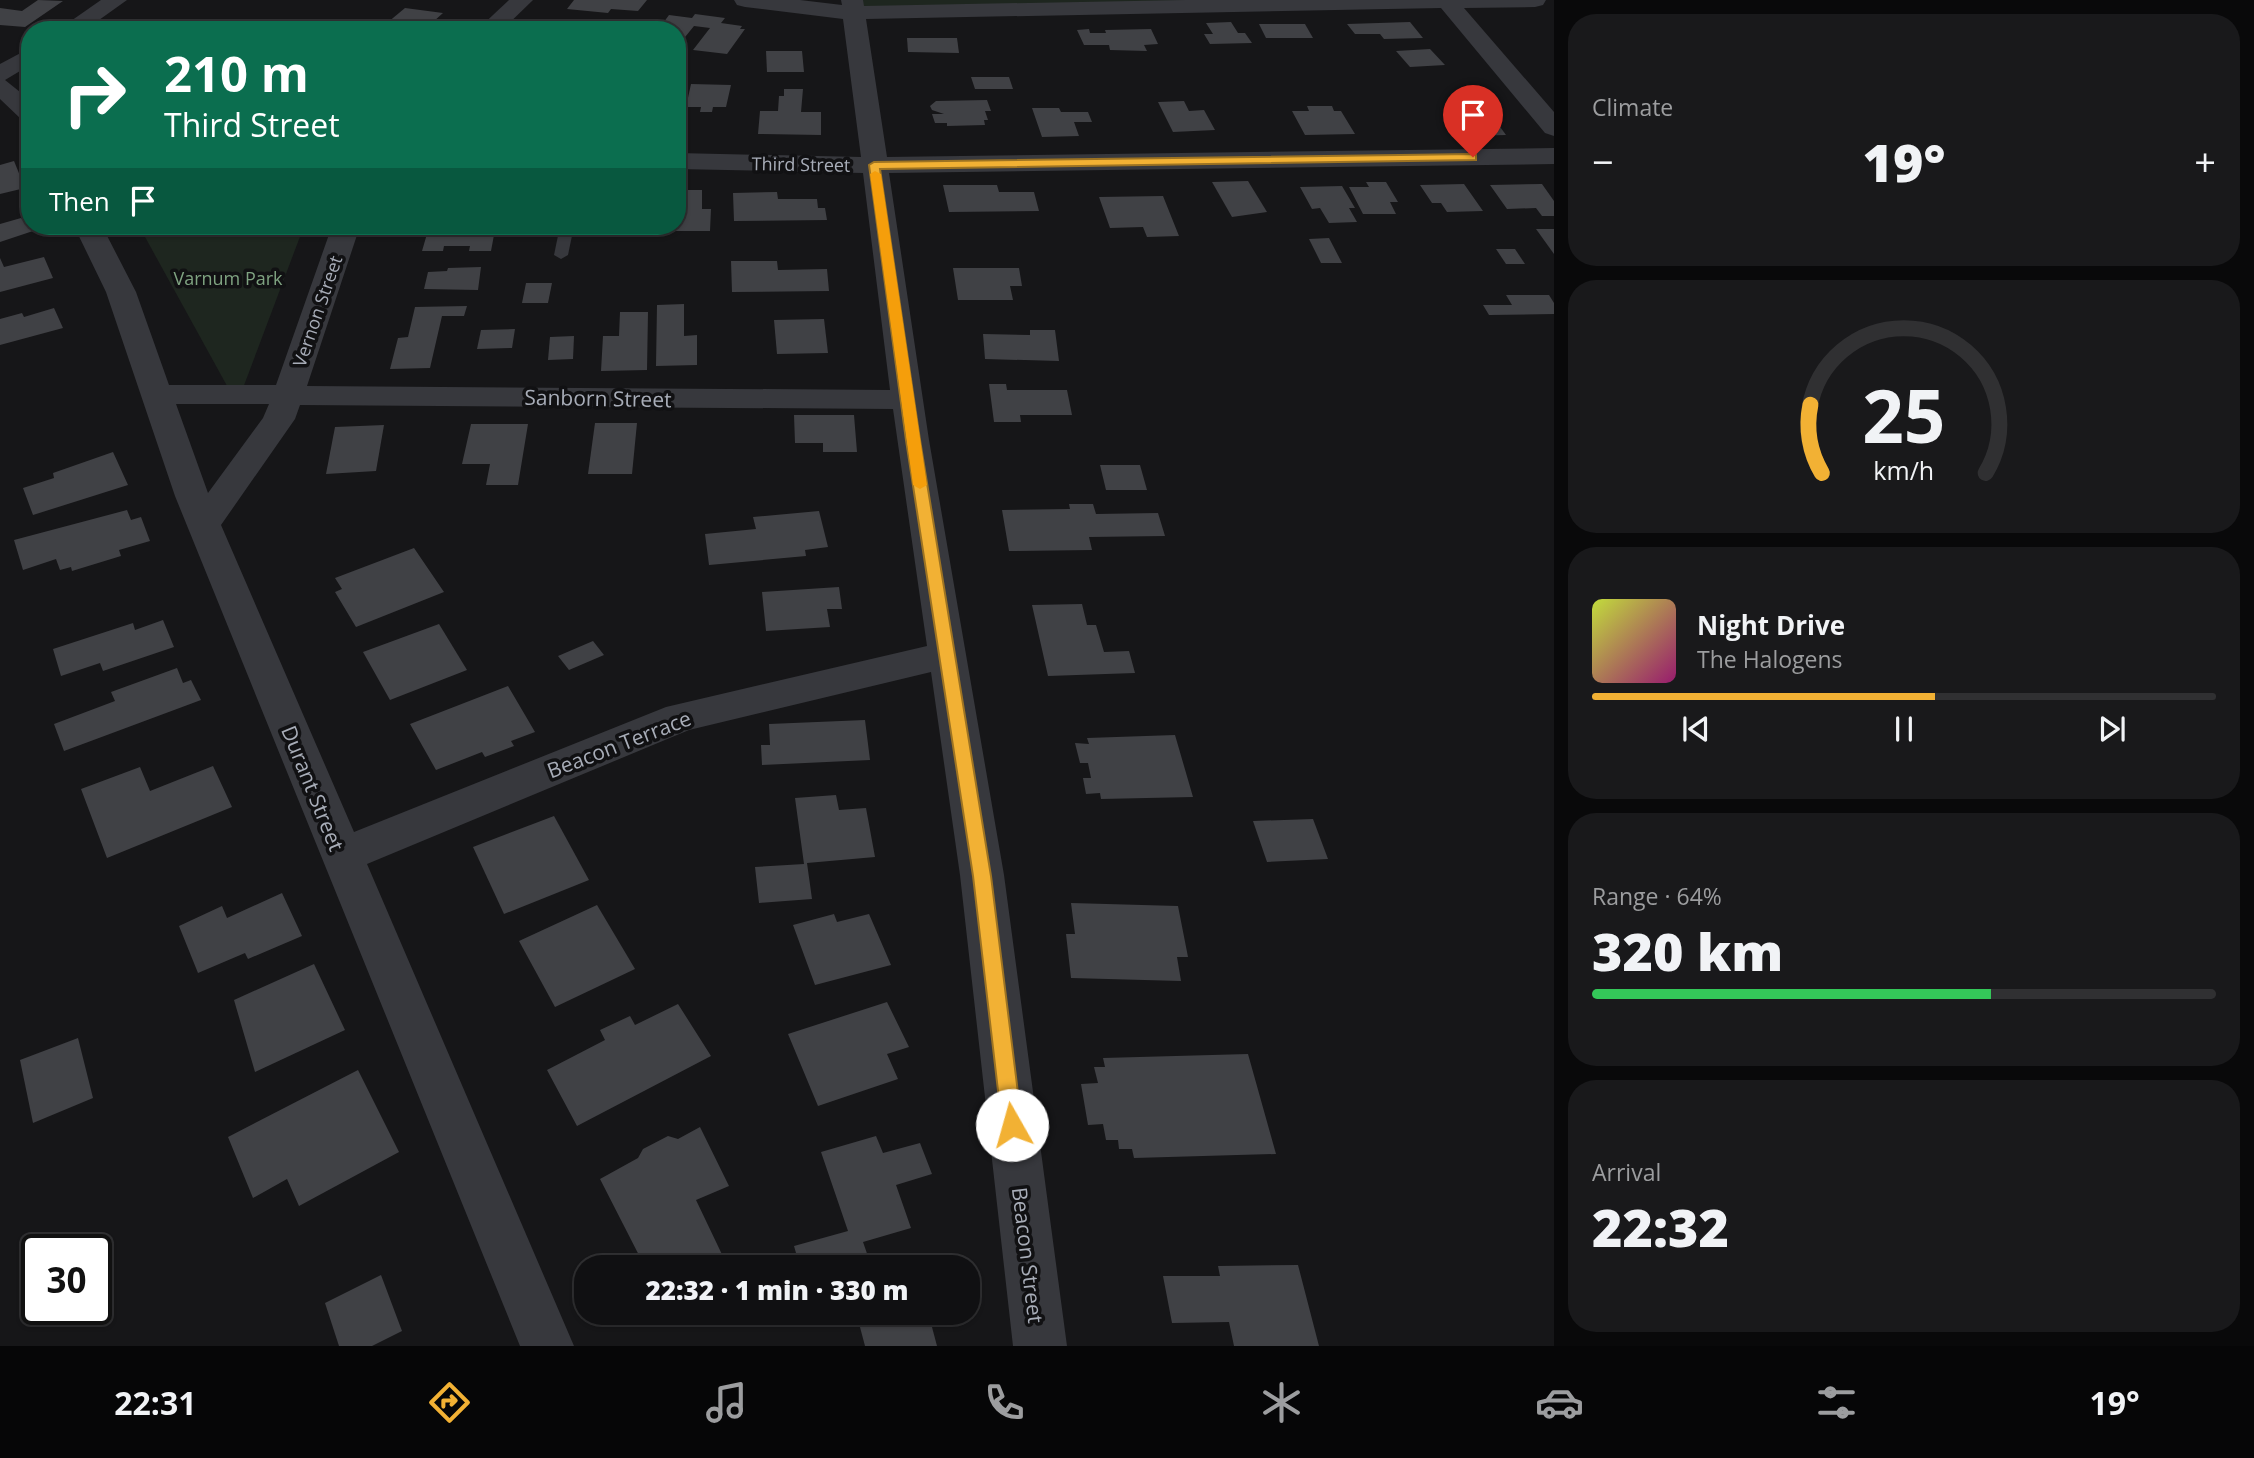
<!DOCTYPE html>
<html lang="en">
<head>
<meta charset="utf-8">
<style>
  :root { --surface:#101012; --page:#19191b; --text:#f1f3f6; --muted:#9c9d9f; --line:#303032; --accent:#f2b134 }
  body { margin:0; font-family:"Open Sans",sans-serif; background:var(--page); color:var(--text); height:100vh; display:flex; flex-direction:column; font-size:26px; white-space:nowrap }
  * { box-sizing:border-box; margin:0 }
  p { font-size:23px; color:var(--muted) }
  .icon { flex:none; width:38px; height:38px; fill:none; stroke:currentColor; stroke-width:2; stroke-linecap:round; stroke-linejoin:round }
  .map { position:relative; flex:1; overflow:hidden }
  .panel { display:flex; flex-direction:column; gap:14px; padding:14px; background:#09090a; width:700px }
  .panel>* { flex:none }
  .top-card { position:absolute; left:21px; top:21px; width:665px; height:214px; border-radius:28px; box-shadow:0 2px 5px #0004,0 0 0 2px var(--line); background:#0b6e4f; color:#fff; overflow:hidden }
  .speed { position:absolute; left:21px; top:1234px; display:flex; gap:14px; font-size:35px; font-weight:700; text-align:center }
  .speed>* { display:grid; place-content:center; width:91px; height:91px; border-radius:50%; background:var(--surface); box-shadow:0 2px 5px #0004,0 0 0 2px var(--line); line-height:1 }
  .speed .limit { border:4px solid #111; border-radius:10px; background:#fff; color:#111 }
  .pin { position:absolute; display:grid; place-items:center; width:60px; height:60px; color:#fff; margin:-72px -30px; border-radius:50% 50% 50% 0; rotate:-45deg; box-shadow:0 0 7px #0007 }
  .pin .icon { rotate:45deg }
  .me { position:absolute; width:77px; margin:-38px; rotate:353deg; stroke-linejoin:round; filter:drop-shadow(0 0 5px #0008) }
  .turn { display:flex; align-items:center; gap:24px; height:147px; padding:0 28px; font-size:32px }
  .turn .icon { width:91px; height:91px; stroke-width:2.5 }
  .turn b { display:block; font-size:49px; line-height:60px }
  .then { display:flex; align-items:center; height:66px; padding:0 28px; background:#0003; gap:14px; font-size:26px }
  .big { font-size:52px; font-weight:800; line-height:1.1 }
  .panel .widget { flex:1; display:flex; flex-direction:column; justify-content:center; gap:10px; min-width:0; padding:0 24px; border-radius:28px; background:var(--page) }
  .panel .dial { align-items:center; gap:0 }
  .dial svg { height:182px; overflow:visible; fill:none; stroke:var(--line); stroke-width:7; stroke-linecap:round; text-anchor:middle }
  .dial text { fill:var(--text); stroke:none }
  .song { display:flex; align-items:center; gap:21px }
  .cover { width:84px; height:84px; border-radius:10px; background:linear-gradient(135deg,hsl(70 70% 55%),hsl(320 70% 35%)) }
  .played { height:7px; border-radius:4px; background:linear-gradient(90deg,var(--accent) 55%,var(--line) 55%) }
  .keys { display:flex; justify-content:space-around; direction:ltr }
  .heat { display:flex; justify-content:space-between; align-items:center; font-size:38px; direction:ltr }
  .charge { height:10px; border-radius:5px; background:linear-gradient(90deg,#34c759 64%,var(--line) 0) }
  .trip { position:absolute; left:574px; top:1255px; width:406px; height:70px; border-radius:28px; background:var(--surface); box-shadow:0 2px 5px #0004,0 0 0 2px var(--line); font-weight:800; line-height:70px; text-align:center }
  .tab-bar { display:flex; height:112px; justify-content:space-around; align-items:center; background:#060607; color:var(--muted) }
  .tab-bar .icon { width:49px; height:49px }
  .tab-bar .on { color:var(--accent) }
  .tab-bar b { font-size:32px; color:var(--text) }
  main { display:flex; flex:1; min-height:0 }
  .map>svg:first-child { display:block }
  .green { fill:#1e261f }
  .building { fill:#404145 }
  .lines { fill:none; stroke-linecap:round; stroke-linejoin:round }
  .service { fill:#37383d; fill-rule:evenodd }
  .minor { fill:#37383d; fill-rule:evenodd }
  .route { fill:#f2b134; stroke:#9d7322; stroke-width:2 }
  .slow { fill:#f59e0b }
  .labels { text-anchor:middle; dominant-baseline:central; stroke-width:7; stroke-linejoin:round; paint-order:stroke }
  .far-street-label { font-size:18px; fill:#a8adb8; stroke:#111113 }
  .far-park-label { font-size:18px; fill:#7fa381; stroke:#111113 }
  .street-label { font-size:21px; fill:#a8adb8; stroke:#111113 }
</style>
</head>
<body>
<main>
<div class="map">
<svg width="1554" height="1346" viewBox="0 0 1554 1346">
  <rect width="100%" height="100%" fill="#161618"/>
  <g class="green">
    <polygon points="851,0 1535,0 853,13"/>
    <polygon points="139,226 304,226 237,404"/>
  </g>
  <g class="building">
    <polygon points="38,0 63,1 25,27 0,25 0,8 22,11"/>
    <polygon points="574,0 647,0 638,11 611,9 608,13 567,9"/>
    <polygon points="405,8 443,13 424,30 381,28"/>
    <polygon points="695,14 725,18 721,23 742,26 740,29 745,29 727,54 693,50 710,28 694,26 677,47 677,30 658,30 669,15 692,18"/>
    <polygon points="1231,22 1238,33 1245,33 1252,43 1210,44 1204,34 1213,34 1206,23"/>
    <polygon points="1410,22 1423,38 1384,39 1380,34 1355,34 1347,24"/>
    <polygon points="1259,24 1305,24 1313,38 1266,38"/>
    <polygon points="1089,29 1090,33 1106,33 1105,30 1151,29 1158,44 1144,45 1147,51 1110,50 1109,45 1084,45 1077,30"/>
    <polygon points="907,38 957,38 959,53 908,52"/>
    <polygon points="1430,49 1445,65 1410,67 1396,51"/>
    <polygon points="766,51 802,51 804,72 767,72"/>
    <polygon points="971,77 1009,77 1013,89 975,89"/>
    <polygon points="691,84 731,85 726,107 713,107 712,112 700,112 701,107 686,107"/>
    <polygon points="784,89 803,89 801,112 821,112 821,135 758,134 760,111 778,111 779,96 784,96"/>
    <polygon points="987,100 991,111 985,111 988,120 984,120 985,125 947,126 947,123 935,123 932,114 944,114 932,110 930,106 936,101"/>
    <polygon points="1184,101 1189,111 1204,110 1215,130 1173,132 1158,102"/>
    <polygon points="1307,106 1332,106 1334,111 1341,111 1355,134 1305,135 1292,111 1309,111"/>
    <polygon points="1032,108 1059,108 1061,112 1088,112 1092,122 1074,122 1079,136 1042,137"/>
    <polygon points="1452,113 1490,113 1506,135 1467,136"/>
    <polygon points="14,161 25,188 0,194 0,165"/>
    <polygon points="1248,181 1267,212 1232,217 1212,182"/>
    <polygon points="1366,182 1386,182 1398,202 1390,202 1396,214 1363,214 1349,187 1369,187"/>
    <polygon points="1464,184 1483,211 1447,212 1441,203 1432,203 1420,185"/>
    <polygon points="1542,184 1554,201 1554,216 1542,216 1536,208 1507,209 1490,185"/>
    <polygon points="943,185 997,185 999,192 1034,192 1039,211 949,212"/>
    <polygon points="1342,186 1355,208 1349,208 1357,222 1329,223 1320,208 1312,209 1300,187"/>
    <polygon points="677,190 702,190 702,209 711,209 710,231 653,231 654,226 677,226"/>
    <polygon points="777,192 778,199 817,199 818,208 825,208 827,220 734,221 733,193"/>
    <polygon points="1163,196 1179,236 1147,237 1143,227 1110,228 1099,197"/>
    <polygon points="21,218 33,231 0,242 0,224"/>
    <polygon points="507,226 505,234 494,235 491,251 469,251 470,246 444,246 443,251 422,251 429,227"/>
    <polygon points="582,226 635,226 635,229 582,230"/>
    <polygon points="1536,229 1554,229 1554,254"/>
    <polygon points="1329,238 1342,263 1321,263 1309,239"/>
    <polygon points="1496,249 1515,249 1525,264 1506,264"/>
    <polygon points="44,257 53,278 0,292 0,258 4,267"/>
    <polygon points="731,261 777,261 778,270 827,269 829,291 732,292"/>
    <polygon points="481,267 478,290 424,289 428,272 447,271 448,268"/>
    <polygon points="953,268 1019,268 1022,286 1010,286 1013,300 958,300"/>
    <polygon points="526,283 552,283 548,303 522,303"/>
    <polygon points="1506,295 1549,295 1554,303 1554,314 1489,315 1483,305 1512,305"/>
    <polygon points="684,304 684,336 697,335 697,365 656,366 657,305"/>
    <polygon points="467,306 464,316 442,316 430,368 390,369 398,338 408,337 415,307"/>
    <polygon points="54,308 63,328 0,345 0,319 22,313 24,317"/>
    <polygon points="620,312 648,312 647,370 601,371 603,336 619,336"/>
    <polygon points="824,319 828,353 777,354 774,320"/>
    <polygon points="515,329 512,348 477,349 481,330"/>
    <polygon points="1030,330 1055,330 1059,361 985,359 983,334 1030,335"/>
    <polygon points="574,336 573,359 548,360 550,337"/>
    <polygon points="989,384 1006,384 1007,390 1067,390 1072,415 1020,415 1021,422 994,422"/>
    <polygon points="794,415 854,415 857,452 823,452 823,443 795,443"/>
    <polygon points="595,423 637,423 632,474 588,474"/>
    <polygon points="471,424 528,424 518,485 486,485 490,464 462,464"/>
    <polygon points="384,425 376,471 326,474 335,427"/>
    <polygon points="113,452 128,485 33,515 23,488 54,478 53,473"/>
    <polygon points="1100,465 1140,465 1147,490 1106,490"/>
    <polygon points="1069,504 1093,504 1096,514 1158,513 1165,536 1089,537 1092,550 1009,551 1002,510 1070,509"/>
    <polygon points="127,510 131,520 141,517 150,541 119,550 121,556 72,571 71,567 60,570 56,559 23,570 14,540"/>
    <polygon points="819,511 828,547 805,550 806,556 709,565 705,534 756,529 753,517"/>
    <polygon points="414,548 444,592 356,627 335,592 342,589 335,578"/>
    <polygon points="839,587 842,609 827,609 830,627 766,631 762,592"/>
    <polygon points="1082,604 1087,625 1096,625 1104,652 1129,651 1135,673 1048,676 1032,605"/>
    <polygon points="163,620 174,647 103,671 100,663 61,676 53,649 133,623 135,630"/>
    <polygon points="439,624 467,670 390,700 363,652"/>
    <polygon points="593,641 604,655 569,670 558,656"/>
    <polygon points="177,668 183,683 191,680 201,700 64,751 54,724 115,701 111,692"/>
    <polygon points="508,686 535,732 511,741 514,746 485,757 482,752 436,770 410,724"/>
    <polygon points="865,720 870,760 762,765 761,745 770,745 769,724"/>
    <polygon points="1175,735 1193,797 1101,799 1100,793 1086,794 1083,778 1091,778 1088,763 1080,763 1075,743 1089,744 1087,738"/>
    <polygon points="213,766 232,807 107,858 81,789 140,767 150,791"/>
    <polygon points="836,795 839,810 866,808 875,857 807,863 812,899 759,903 755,867 804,864 795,798"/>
    <polygon points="554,816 589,880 504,914 473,847"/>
    <polygon points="1313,819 1328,859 1267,862 1253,821"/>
    <polygon points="282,893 302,936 248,959 245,953 198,973 179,926 222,906 227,918"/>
    <polygon points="1071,903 1178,906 1188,957 1177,957 1181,981 1071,978 1066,934 1075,934"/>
    <polygon points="597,905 635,969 555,1007 519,941"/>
    <polygon points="834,914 837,922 869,914 891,965 815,985 793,925"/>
    <polygon points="314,964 345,1030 255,1072 234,1000"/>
    <polygon points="887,1002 909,1047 887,1054 898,1079 818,1106 788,1034"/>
    <polygon points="678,1004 711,1056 577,1126 547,1070 605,1040 600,1030 630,1016 635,1025"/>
    <polygon points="78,1038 93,1098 33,1123 20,1060"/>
    <polygon points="1248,1054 1276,1154 1134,1158 1132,1149 1119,1149 1118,1140 1106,1140 1103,1124 1088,1125 1081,1084 1098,1083 1094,1067 1105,1067 1103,1058"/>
    <polygon points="358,1070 399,1152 299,1206 287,1179 253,1198 228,1137"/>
    <polygon points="700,1127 729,1186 696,1200 728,1267 645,1267 600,1179 638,1158 643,1149 668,1136 678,1139"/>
    <polygon points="876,1136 883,1153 920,1143 932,1174 896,1185 911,1228 863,1242 871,1265 800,1267 794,1246 848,1231 821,1152"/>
    <polygon points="1298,1265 1319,1346 1234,1346 1229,1322 1172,1323 1163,1276 1220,1276 1218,1266"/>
    <polygon points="381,1275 402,1331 372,1346 339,1346 325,1303"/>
    <polygon points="696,1312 726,1312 702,1324"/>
    <polygon points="856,1312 928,1312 937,1346 865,1346"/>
  </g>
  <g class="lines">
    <polygon class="service" points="560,226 574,226 568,255 561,259 554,255"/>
    <g class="minor">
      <polygon points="101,0 127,0 85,30 58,30"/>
      <polygon points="509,0 533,0 502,30 477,30"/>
      <path d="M734,0H800L842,5L841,0H863L864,6L1185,0H1546L1543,5L1535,7L1464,8L1554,112V136L1545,133L1441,8L866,19L887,157L1554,148V164L889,173L929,440L1004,875L1067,1346H1013L960,875L931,672L689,730L367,864L574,1346H520L175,496L106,292L74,226H102L136,292L169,385H276L332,226H360L307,386L890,390L863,173L677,169V153L861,157L843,19L745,7L737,5ZM176,404H269L263,418L208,493ZM300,405L893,409L927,646L666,707L354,832L221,525L295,419Z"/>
      <polygon points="30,48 30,65 5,80 30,100 30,121 21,119 0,99 0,64"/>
    </g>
  </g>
  <polygon class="route" points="1473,154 1476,155 1476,160 880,169 920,440 991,876 1022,1125 1019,1131 1012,1134 1005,1131 1002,1125 973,876 906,440 869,165 874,162"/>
  <polygon class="slow" points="875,171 881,174 927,485 920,489 913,485 870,174"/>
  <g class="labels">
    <g class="far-street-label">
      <text transform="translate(801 164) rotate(1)">Third Street</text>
      <text transform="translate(317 311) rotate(-71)">Vernon Street</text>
    </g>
    <g class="far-park-label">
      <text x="228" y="278">Varnum Park</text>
    </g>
    <g class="street-label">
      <text transform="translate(598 398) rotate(1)">Sanborn Street</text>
      <text transform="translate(619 744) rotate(-21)">Beacon Terrace</text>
      <text transform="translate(313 788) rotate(68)">Durant Street</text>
      <text transform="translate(1028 1255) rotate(83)">Beacon Street</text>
    </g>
  </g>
</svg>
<div class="speed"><div class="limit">30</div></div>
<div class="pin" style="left:1473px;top:157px;background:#d93025"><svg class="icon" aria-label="arrive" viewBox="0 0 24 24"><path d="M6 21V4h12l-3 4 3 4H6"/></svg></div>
<svg class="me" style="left:1012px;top:1125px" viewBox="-20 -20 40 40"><circle r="19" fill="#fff"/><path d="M0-13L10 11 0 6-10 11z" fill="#f2b134"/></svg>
<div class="trip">22:32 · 1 min · 330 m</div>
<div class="top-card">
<div class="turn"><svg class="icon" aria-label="right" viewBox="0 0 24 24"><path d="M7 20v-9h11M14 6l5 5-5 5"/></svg><div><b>210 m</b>Third Street</div></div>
<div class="then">Then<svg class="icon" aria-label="arrive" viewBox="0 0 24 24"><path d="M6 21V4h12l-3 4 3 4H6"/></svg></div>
</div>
</div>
<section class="panel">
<div class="widget"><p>Climate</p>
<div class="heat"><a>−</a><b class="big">19°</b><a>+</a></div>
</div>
<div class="widget dial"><svg viewBox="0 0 100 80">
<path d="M14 69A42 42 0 1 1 86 69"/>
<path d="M14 69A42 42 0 0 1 9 39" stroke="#f2b134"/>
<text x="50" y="56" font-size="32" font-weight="700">25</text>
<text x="50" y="72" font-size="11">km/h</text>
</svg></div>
<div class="widget">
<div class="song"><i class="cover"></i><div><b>Night Drive</b><p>The Halogens</p></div></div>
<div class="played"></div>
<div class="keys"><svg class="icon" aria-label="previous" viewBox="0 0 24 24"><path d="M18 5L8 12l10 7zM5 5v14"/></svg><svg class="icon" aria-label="pause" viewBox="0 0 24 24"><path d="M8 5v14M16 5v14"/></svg><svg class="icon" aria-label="next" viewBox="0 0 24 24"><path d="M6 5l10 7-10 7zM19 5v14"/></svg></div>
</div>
<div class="widget"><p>Range · 64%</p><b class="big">320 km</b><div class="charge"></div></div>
<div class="widget"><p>Arrival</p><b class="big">22:32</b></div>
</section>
</main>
<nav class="tab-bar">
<b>22:31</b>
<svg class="icon on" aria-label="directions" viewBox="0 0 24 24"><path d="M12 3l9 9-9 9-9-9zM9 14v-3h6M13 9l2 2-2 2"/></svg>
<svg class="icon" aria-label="music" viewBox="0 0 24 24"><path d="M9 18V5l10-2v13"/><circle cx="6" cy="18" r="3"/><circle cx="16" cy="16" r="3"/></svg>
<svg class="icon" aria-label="phone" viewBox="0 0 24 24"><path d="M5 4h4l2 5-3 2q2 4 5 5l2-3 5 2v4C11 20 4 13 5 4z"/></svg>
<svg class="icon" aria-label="climate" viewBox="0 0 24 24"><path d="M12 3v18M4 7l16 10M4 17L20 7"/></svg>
<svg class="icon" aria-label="car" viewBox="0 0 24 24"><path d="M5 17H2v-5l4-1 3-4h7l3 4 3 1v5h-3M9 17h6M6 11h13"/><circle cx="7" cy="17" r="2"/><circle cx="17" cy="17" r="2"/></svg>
<svg class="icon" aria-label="filters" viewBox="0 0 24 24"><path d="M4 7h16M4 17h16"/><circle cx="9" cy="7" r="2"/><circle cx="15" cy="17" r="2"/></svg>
<b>19°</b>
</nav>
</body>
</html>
